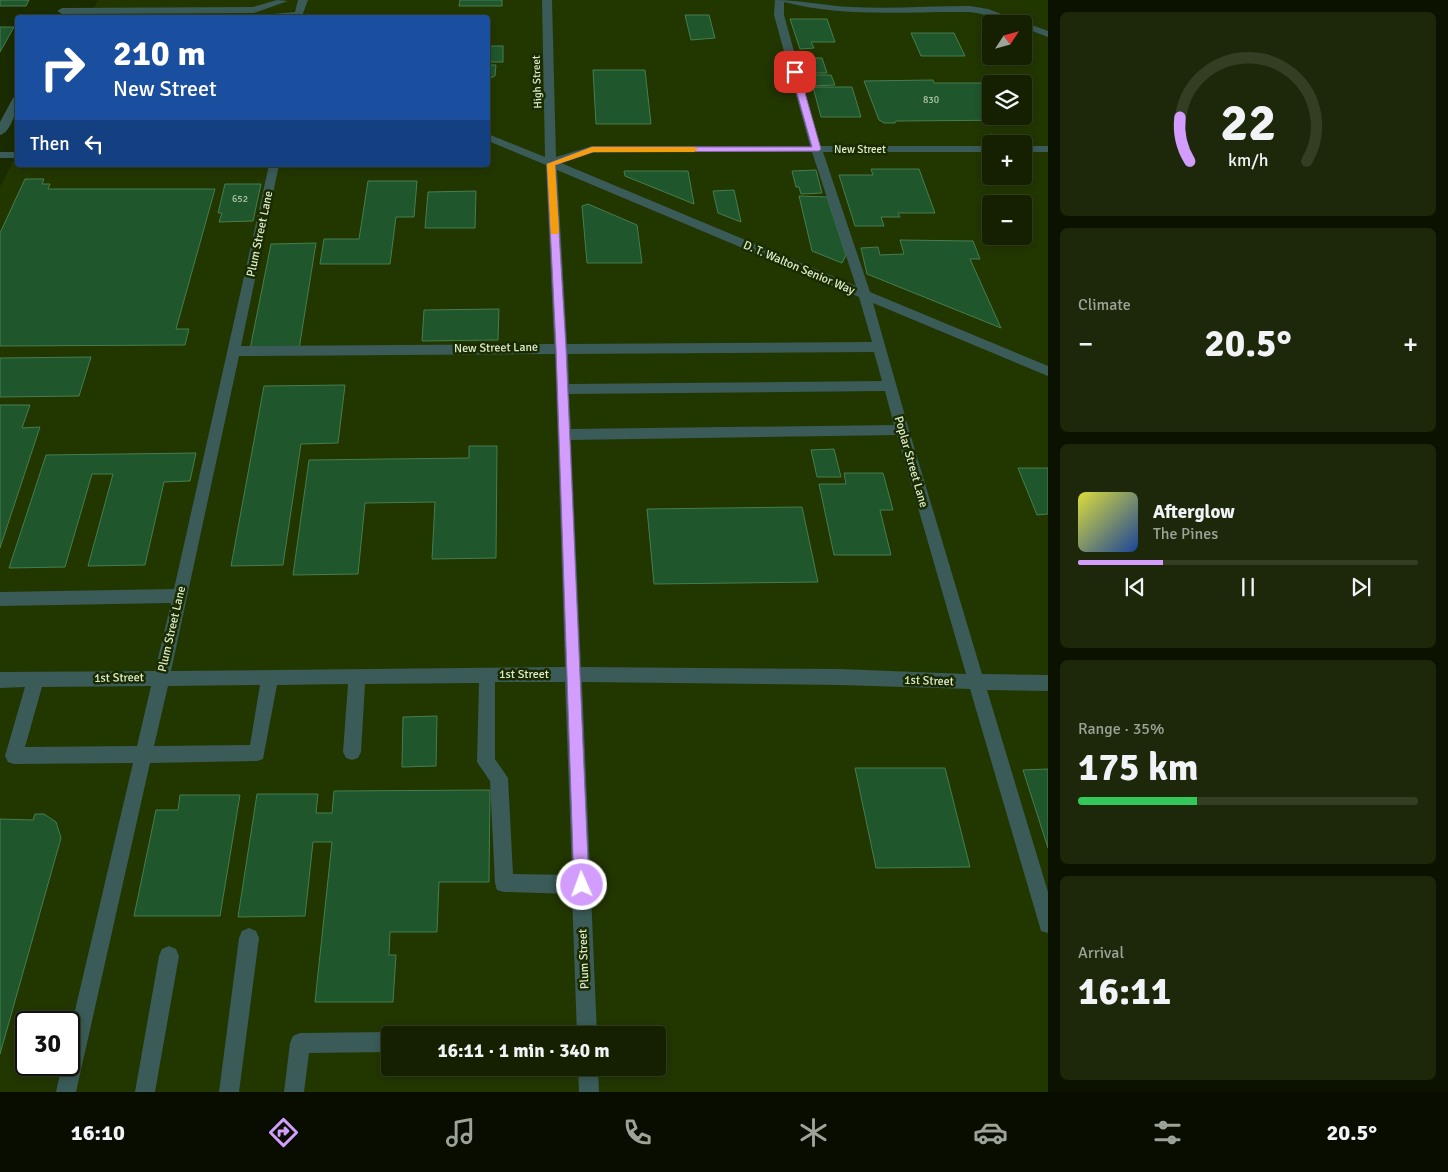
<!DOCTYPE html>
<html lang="en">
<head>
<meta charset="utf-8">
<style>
  :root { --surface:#142000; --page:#1d280a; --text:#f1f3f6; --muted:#9da399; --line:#333e22; --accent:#d29dfd }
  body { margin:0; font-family:Signika,sans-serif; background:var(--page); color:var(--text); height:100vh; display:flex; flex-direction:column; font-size:19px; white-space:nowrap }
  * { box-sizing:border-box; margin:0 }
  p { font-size:16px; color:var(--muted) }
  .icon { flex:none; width:28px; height:28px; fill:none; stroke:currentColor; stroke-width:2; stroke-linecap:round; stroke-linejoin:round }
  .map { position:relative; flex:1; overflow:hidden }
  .panel { display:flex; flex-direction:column; gap:12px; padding:12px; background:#0b1200; width:400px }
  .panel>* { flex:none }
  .hud { position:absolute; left:15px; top:15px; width:475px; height:152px; border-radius:5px; box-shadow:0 2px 8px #0003,0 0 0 1px var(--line); background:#1a4fa0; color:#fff; overflow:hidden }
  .needle { width:32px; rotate:54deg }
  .tools { position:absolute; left:982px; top:15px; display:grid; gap:10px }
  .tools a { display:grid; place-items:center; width:50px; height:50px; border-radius:5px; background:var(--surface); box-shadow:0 2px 8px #0003,0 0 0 1px var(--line); font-size:25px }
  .speed { position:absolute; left:15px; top:1011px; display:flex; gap:10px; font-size:25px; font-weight:700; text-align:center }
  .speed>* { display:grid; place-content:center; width:65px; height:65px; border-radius:50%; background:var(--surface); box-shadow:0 2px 8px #0003,0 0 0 1px var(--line); line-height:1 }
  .speed .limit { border:2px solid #111; border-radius:8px; background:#fff; color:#111 }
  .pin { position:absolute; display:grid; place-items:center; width:42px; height:42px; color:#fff; margin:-21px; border-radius:10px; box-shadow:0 2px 8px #0006 }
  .me { position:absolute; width:55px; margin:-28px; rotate:358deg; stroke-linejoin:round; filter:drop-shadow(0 0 4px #0008) }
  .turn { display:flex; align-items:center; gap:18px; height:105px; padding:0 15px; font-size:22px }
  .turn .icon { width:65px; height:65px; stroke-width:2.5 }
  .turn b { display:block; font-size:35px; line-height:42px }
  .then { display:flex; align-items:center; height:48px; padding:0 15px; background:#0003; gap:10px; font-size:19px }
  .big { font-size:38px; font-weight:700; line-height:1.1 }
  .panel .widget { flex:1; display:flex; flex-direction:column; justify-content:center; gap:8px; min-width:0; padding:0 18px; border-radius:8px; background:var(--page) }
  .panel .dial { align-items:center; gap:0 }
  .dial svg { height:130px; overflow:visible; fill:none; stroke:var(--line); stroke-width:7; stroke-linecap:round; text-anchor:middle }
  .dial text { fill:var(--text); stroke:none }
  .song { display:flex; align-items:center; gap:15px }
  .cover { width:60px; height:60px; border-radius:8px; background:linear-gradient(135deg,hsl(60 70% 55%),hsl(220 70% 35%)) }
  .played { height:5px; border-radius:2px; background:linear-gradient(90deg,var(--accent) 25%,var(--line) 25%) }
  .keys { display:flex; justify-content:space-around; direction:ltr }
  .heat { display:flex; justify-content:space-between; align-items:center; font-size:28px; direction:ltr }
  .charge { height:8px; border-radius:4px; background:linear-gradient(90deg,#34c759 35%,var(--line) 0) }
  .trip { position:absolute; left:381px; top:1026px; width:285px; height:50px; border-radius:5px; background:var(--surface); box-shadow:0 2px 8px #0003,0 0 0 1px var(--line); font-weight:700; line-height:50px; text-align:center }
  .dock { display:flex; height:80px; justify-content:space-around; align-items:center; background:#080d00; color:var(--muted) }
  .dock .icon { width:35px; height:35px }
  .dock .active { color:var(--accent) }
  .dock b { font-size:22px; color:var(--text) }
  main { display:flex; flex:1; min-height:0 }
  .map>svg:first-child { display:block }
  .built { fill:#223600; fill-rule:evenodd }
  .building { fill:#1f562c; stroke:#467d50 }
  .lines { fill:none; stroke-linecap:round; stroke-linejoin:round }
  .minor { fill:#3a5b58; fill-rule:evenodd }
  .route { fill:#d29dfd; stroke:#8866a4 }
  .slow { fill:#f59e0b }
  .labels { text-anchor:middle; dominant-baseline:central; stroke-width:5; stroke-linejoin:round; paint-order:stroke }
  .number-label { font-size:10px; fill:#adc6a4 }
  .far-street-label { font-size:11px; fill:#dceccc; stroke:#1a2b00 }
  .street-label { font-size:12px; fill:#dceccc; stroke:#1a2b00 }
</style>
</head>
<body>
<main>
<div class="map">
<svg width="1048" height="1092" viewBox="0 0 1048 1092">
  <rect width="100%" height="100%" fill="#1a2b00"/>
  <path class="built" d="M98,0H1048V1092H0V187L17,154L18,165H488V18L89,17ZM991,24H1024V56H991ZM991,84H1024V116H991ZM991,144H1024V176H991ZM991,204H1024V236H991ZM26,1022H69V1065H26ZM390,1035H658V1068H390Z"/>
  <g class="building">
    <polygon points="0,0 29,0 26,6 0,6"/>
    <polygon points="460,0 502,0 502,6 459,6"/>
    <polygon points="685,15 709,15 715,38 691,40"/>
    <polygon points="790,19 827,19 835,42 811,42 814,48 800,49"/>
    <polygon points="0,27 14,27 0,52"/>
    <polygon points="911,33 954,33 965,56 921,56"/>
    <rect x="488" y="46" width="15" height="16"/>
    <polygon points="803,58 822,58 827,73 809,73"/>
    <polygon points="488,65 496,65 495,76 488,79"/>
    <polygon points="593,70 645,70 651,124 596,124"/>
    <polygon points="808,75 831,75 835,85 812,86"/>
    <polygon points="933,80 934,83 1000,83 991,84 991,116 1017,116 1019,120 896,121 895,123 884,123 879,120 864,81"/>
    <polygon points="813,87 852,87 861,117 821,117"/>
    <polygon points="871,169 919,169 935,213 898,213 900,217 881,217 884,226 855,226 839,175 873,175"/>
    <polygon points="816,170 822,193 801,194 799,187 796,187 792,171"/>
    <polygon points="624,171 688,171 694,204 625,176"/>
    <polygon points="25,179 44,179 42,184 50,184 48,189 215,189 176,329 189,329 185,345 0,346 0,233"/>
    <polygon points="368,181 417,181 414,217 396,217 390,264 320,264 324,239 359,239"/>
    <polygon points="225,184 261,184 253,221 219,222 222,213 218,213"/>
    <polygon points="734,190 741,222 718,213 713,191"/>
    <polygon points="476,191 475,228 425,228 428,192"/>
    <polygon points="799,196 827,197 846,255 842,263 812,251"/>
    <polygon points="588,204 637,225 642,263 587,263 582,206"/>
    <polygon points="900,240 973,241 980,259 970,259 1001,328 867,274 861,248 878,247 880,255 904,254"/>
    <polygon points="316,243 299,349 250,349 271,244"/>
    <polygon points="499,309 498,340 422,341 424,310"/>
    <polygon points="91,357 79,396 0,397 0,358"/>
    <polygon points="345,385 338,443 301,444 283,565 231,566 264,386"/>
    <polygon points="0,405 30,405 22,428 40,427 0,548"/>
    <polygon points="469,446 497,446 496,558 432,559 435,502 365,503 358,574 293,575 309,460 469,458"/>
    <polygon points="834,449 841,477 817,477 811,450"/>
    <polygon points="196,453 190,481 164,482 145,565 88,566 113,474 92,474 65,567 9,568 46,455"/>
    <polygon points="1018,468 1048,468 1048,514 1037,515"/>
    <polygon points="844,473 883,473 893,510 880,510 891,555 834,555 819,484 846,484"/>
    <polygon points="802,507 818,582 654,584 647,509"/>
    <polygon points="437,716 436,766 402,767 403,717"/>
    <polygon points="855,768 945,768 970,867 876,868"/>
    <polygon points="1048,769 1048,848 1023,770"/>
    <polygon points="490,790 489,882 439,882 437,932 390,932 389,955 396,955 393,1002 315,1002 332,842 313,842 305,916 238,917 257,794 318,794 316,813 332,813 334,791"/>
    <polygon points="180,795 240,795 220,916 134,916 156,810 178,810"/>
    <polygon points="35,814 44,814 56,822 61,838 0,1054 0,819 33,820"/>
  </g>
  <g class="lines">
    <g class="minor">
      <polygon points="277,0 288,1 254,13 62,14 57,11 62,8 253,7"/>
      <polygon points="298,0 308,0 302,16 257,18 261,15 295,12"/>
      <path d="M542,0H552L556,157L592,146H810L774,15L775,0C801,0 826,6 851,7C891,9 931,6 970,6L988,9L1048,31V37L1024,28V24C1005,24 989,14 970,12C907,11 846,18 784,2V15L820,146H991V152H823L870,292L1048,366V376L873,303L909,430L982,674L1048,675V691L987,690L1048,892V933L1041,931L1039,924L970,689L840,685L582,682L597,1035H577L572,894L504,892L497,890L495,883L490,781L477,762L479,683L365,684L361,752L358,758L352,760L346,758L343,752L348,684L277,685L263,759L257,761L150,763L76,1092H56L62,1065H69V1036L133,763L14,764L8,762L5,756L25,687L0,688V672L155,671L171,603L0,606V592L174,589L269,165H279L241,346L554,344L546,165L488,141V134L545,157ZM593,152H812L856,286L561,163ZM557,170L859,297L872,342L567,344ZM874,352L882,381L569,384L568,354ZM555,354L565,667L171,671L239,356ZM885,391L894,425L571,429L569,394ZM897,435L966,674L840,669L581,667L571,440ZM495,682H565L572,875L513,874L508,778L495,759ZM260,685L250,745L154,746L168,686ZM151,686L137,746L25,747L42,687Z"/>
      <path d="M18,95C18,106 12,132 0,135V122L13,98Z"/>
      <rect x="1024" y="146" width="24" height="6"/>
      <rect x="0" y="152" width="18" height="6"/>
      <polygon points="249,928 256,931 259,938 239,1092 219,1092 239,938 242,931"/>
      <polygon points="169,946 176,949 179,956 155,1092 135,1092 159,956 162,949"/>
      <polygon points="390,1032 397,1035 390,1035 390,1052 309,1053 304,1092 284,1092 290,1043 293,1036 300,1033"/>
      <polygon points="578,1068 598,1068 599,1092 579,1092"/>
    </g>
  </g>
  <polygon class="route" points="795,70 799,72 821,149 819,151 593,152 555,165 566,348 589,885 586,890 582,892 577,890 574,885 556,348 547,164 592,147 812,147 791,72"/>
  <polygon class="slow" points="592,147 694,147 698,149 694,152 593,152 555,165 559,231 558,234 551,234 547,164"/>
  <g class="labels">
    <g class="number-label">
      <text x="931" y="100">830</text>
      <text x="240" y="199">652</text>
    </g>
    <g class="far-street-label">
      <text transform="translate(537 82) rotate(-92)">High Street</text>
      <text x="860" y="149">New Street</text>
    </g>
    <g class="street-label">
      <text transform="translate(260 234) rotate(-78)">Plum Street Lane</text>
      <text transform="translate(799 268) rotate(23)">D. T. Walton Senior Way</text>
      <text transform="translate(496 348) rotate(-1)">New Street Lane</text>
      <text transform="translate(911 462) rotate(74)">Poplar Street Lane</text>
      <text transform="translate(172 629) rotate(-77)">Plum Street Lane</text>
      <text x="524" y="674">1st Street</text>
      <text transform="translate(119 678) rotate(-1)">1st Street</text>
      <text transform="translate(929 681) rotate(2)">1st Street</text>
      <text transform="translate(584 959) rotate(-92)">Plum Street</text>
    </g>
  </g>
</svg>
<div class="tools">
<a><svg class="needle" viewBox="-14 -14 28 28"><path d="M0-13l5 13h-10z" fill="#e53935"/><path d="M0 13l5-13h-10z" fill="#9da399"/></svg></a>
<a><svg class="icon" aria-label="layers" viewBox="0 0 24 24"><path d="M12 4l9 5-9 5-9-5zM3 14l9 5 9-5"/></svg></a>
<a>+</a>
<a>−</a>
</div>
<div class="speed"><div class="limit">30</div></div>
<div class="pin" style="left:795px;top:72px;background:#d93025"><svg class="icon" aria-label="arrive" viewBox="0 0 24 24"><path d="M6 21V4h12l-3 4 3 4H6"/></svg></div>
<svg class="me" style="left:582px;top:885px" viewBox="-20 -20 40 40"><circle r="17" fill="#d29dfd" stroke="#fff" stroke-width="3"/><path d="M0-11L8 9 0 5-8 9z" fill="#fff"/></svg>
<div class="trip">16:11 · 1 min · 340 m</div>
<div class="hud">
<div class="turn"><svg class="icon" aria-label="right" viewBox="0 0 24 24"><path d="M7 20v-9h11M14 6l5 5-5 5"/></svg><div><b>210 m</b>New Street</div></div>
<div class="then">Then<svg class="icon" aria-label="left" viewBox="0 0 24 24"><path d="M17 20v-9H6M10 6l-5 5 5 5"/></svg></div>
</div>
</div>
<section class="panel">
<div class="widget dial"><svg viewBox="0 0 100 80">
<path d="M14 69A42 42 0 1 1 86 69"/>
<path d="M14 69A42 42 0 0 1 8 42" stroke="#d29dfd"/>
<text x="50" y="56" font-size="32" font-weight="700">22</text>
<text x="50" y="72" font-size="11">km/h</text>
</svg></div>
<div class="widget"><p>Climate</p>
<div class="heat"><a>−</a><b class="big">20.5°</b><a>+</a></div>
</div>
<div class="widget">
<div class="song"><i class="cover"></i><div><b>Afterglow</b><p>The Pines</p></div></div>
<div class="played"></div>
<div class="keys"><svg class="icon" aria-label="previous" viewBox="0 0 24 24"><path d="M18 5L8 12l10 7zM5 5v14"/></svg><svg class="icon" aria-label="pause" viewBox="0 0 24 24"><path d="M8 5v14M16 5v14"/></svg><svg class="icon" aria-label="next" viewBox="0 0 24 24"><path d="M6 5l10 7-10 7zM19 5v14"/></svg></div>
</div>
<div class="widget"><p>Range · 35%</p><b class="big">175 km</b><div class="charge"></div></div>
<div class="widget"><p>Arrival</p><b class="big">16:11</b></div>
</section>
</main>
<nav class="dock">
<b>16:10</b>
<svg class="icon active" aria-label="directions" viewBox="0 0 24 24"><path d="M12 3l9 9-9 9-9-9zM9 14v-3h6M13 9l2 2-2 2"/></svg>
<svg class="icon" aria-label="music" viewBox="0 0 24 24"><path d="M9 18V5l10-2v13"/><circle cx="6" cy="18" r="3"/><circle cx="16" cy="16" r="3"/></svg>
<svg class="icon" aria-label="phone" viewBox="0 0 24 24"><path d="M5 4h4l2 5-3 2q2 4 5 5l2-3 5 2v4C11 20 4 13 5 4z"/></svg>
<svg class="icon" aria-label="climate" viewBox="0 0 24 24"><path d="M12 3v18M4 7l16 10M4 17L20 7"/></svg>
<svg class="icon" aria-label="car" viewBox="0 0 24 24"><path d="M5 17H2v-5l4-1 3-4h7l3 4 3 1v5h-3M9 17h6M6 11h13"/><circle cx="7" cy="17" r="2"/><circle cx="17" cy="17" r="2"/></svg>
<svg class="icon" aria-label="filters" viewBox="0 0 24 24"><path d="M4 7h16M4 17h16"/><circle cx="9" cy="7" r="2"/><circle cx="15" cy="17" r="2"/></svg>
<b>20.5°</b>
</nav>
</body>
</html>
